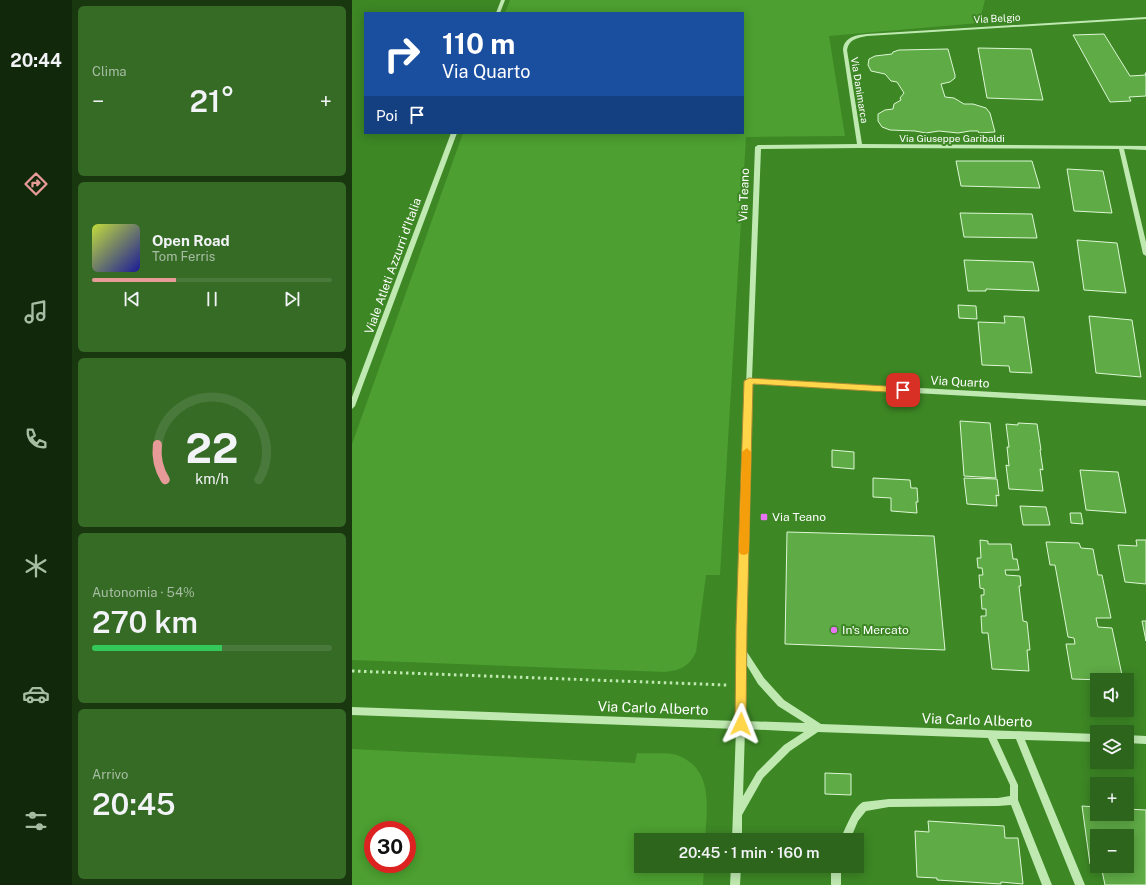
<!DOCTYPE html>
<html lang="it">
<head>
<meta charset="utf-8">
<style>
  :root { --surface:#2e651c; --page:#366b25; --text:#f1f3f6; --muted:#a7bda3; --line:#49793b; --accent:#e69b98 }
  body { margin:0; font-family:"Public Sans",sans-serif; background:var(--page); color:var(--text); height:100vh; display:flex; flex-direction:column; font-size:15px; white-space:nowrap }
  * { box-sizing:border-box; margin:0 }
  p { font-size:13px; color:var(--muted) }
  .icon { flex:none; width:22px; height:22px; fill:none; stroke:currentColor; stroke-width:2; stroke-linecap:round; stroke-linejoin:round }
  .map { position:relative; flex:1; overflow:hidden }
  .side { display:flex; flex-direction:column; gap:6px; padding:6px; background:#19380f; width:280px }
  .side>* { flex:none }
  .hud { position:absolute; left:12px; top:12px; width:380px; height:122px; border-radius:0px; box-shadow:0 2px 10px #0003; background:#1a4fa0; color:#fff; overflow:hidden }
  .controls { position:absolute; left:738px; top:673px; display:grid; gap:8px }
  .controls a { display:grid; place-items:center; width:44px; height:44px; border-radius:0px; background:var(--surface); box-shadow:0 2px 10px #0003; font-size:20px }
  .speed { position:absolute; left:12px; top:821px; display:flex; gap:8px; font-size:20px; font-weight:700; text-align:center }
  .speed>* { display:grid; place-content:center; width:52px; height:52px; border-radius:50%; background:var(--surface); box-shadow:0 2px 10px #0003; line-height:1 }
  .speed .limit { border:6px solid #d22; background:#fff; color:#111 }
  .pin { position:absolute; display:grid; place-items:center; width:34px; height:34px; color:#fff; margin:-17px; border-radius:8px; box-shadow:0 2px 6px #0006 }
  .me { position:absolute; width:44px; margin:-22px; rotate:2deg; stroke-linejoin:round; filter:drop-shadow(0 0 3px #0008) }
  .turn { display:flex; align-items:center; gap:14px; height:84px; padding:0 12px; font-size:18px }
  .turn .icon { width:52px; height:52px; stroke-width:2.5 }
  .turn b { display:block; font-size:28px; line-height:34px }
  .then { display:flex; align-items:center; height:38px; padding:0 12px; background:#0003; gap:8px; font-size:15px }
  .big { font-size:30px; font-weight:600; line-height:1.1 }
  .side .widget { flex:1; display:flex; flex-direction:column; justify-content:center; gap:6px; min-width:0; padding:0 14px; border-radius:6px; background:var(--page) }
  .side .dial { align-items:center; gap:0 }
  .dial svg { height:104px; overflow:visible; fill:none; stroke:var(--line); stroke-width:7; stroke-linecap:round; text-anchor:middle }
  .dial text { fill:var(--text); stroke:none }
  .song { display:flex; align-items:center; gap:12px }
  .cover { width:48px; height:48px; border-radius:6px; background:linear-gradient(135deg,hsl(70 70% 55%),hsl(240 70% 35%)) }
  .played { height:4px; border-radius:2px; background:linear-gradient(90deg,var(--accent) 35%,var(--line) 35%) }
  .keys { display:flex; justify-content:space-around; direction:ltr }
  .heat { display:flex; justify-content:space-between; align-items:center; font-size:22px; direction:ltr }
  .charge { height:6px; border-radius:3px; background:linear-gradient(90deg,#34c759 54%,var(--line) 0) }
  .trip { position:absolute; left:282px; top:833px; width:230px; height:40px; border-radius:0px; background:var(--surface); box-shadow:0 2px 10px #0003; font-weight:600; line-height:40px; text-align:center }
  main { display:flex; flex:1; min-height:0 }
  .menu { display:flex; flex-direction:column; width:72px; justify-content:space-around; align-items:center; background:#12280b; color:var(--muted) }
  .menu .icon { width:28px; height:28px }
  .menu .current { color:var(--accent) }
  .menu b { font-size:18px; color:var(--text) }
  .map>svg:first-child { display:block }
  .green { fill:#4c9f30; fill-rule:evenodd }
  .building { fill:#5fab46; stroke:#ddf7d4 }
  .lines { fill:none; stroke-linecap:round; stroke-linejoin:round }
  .path { stroke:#bfe9b1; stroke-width:3; stroke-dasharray:2.5 3.5; stroke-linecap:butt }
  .minor { fill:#bfe9b1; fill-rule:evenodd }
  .route { fill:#ffd54a; stroke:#a68a30 }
  .slow { fill:#f59e0b }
  .poi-dot { fill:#e775f2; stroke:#3d8725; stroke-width:1.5 }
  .labels { text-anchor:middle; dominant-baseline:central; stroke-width:4; stroke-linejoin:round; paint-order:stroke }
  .far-street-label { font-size:10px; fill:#fff; stroke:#3d8725 }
  .street-label { font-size:12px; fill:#fff; stroke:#3d8725 }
  .poi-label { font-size:12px; fill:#fff; stroke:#3d8725; text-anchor:start }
  .near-street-label { font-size:14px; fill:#fff; stroke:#3d8725 }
</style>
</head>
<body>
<main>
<nav class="menu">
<b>20:44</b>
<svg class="icon current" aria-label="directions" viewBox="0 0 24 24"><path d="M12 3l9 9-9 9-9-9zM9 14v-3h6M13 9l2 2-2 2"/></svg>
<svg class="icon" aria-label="music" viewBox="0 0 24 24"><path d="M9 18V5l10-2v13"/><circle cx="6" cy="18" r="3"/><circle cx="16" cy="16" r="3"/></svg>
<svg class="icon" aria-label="phone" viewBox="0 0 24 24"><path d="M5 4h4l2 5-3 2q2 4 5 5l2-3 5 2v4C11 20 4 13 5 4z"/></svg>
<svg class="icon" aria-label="climate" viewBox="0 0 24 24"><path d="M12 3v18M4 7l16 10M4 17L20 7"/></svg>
<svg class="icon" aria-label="car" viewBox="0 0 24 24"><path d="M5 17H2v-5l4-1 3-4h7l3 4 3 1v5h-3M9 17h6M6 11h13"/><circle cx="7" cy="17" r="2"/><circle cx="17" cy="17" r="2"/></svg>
<svg class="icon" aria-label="filters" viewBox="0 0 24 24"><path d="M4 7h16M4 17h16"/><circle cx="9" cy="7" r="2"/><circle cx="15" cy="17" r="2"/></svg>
</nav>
<section class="side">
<div class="widget"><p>Clima</p>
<div class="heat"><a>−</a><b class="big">21°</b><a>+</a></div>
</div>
<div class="widget">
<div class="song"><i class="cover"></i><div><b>Open Road</b><p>Tom Ferris</p></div></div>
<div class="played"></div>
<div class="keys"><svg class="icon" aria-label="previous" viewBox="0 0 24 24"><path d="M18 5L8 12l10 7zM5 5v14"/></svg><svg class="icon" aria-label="pause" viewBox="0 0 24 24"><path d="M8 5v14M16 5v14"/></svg><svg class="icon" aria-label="next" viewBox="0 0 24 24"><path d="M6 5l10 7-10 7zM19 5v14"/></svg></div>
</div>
<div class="widget dial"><svg viewBox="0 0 100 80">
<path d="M14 69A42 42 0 1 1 86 69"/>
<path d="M14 69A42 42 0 0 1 8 42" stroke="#e69b98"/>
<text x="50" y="56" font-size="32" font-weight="700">22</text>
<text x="50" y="72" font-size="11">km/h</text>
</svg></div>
<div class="widget"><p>Autonomia · 54%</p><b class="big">270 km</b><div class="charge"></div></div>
<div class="widget"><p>Arrivo</p><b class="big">20:45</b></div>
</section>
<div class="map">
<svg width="794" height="885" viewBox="0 0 794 885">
  <rect width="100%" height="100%" fill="#3d8725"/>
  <g class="green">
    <path d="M158,0H633L627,23L477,36L493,136L394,137L368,575H354L344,652C337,667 328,670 313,672L0,660V444L111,133H391V13H153Z"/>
    <path d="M0,749L283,763L285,753C295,754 315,752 325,755C362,769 355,807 353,840H289V866H352L351,885H0ZM21,830H55V864H21Z"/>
  </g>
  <g class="building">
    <polygon points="752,34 778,76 794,75 793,73 794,73 794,96 777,97 779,101 758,102 721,35"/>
    <polygon points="626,48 679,49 691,100 635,98"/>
    <polygon points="596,49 603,75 603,78 598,82 589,84 593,97 602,98 612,104 621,104 634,108 638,113 643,132 627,133 626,131 618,131 606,133 587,131 574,133 563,131 538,130 530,127 526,121 526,114 533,110 541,109 542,104 549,100 548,98 552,93 545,82 539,81 533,74 519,71 516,65 517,59 523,56 540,54 541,52 547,50"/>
    <polygon points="604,161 680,161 688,188 609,186"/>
    <polygon points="715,169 751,171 760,213 722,211"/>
    <polygon points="608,213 680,214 685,238 612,237"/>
    <polygon points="725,240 765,243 774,293 732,290"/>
    <polygon points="612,260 681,262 687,291 634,289 634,291 616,291"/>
    <polygon points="606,305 624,306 625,319 607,318"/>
    <polygon points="652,316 672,317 680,373 658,372 657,366 630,365 626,322 653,323"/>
    <polygon points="737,316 780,320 789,377 744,373"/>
    <polygon points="608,421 638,423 644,478 612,476"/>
    <polygon points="666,423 685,424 689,450 688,450 691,470 688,469 691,491 657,489 654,465 657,466 655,447 657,447 654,424 666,425"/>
    <polygon points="480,450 502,452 502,469 480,467"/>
    <polygon points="728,470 766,472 774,513 734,510"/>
    <polygon points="521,478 558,480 559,488 565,488 566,502 564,502 565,513 539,511 539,498 521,497"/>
    <polygon points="612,478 645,479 647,496 644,495 645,506 615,504"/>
    <polygon points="668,506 694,507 698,525 671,525"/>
    <polygon points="718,513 729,513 731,524 719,523"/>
    <polygon points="435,532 582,536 593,650 433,644"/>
    <polygon points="628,540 636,541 636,544 659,544 661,559 665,559 667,570 653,570 654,575 668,576 669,586 667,586 671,621 675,622 678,650 675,650 677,671 640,669 636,633 630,633 629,616 634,616 634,609 630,609 629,595 632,595 632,589 628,588 627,575 631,575 630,568 626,568 625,558 629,558"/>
    <polygon points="784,540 794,540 794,584 773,582 766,545 785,546"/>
    <polygon points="694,542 727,543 729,548 741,549 746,575 750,575 759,618 744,618 746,627 760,628 770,675 750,675 751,680 720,679 714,644 723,644 722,638 716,637 703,565 698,565"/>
    <polygon points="790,621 794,621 794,641"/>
    <polygon points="473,773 499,774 499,795 473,794"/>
    <polygon points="730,806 745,807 745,814 775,814 775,809 794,810 794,885 753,885 749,866 775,866 775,836 745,836 745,865 738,864"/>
    <polygon points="576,821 652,826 653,838 666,838 671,884 649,882 649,884 585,880 585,878 565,877 563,831 577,832"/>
  </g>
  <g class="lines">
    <polyline class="path" points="0,671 375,685"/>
    <g class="minor">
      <polygon points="149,0 153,0 148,13 144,13"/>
      <path d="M794,17V19L515,36C505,38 497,39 495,50L510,144L794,146V150L772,149L794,242V256L791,254L767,149L508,148L409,149L400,379L794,400V406L400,384L393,627V649L412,678L432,700L469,724L745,734V742L673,740L733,885H723L664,739H645L666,785V800L700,885H690L659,805L646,806L537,807L514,811L506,821L498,840H488C493,830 501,807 511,802L537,799L646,798L658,796V785L636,738L466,732L438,751L411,778L390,815V840H380L384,729L0,715V707L385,721L386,686L385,627L403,147L406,145L505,144L491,50C492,37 504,35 515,34ZM394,664L406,684L426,706L453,723L393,721ZM393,729L452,732L432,745L405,772L391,796Z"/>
      <polygon points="99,133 105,133 3,406 0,409 0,397"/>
      <polygon points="775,735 794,736 794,744 775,743"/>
      <polygon points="379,866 389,866 388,885 378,885"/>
      <rect x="479" y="866" width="10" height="19"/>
    </g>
  </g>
  <polygon class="route" points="397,378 551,387 555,390 551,393 401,384 395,627 394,724 393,728 389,729 385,728 383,724 384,627 392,381"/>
  <polygon class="slow" points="395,448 399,452 397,551 395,554 392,555 388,554 387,551 390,452"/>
  <g class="poi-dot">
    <rect x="408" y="513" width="8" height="8" rx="2"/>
    <circle cx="482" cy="630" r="4"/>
  </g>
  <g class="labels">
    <g class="far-street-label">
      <text transform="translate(645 18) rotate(-3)">Via Belgio</text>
      <text transform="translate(508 90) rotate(81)">Via Danimarca</text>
      <text x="600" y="138">Via Giuseppe Garibaldi</text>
    </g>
    <g class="street-label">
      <text transform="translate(392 195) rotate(-88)">Via Teano</text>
      <text transform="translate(41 266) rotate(-70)">Viale Atleti Azzurri d'Italia</text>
      <text transform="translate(608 382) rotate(3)">Via Quarto</text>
    </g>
    <g class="poi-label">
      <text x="420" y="517">Via Teano</text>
      <text x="490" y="630">In's Mercato</text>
    </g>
    <g class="near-street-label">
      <text transform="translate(301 708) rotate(2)">Via Carlo Alberto</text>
      <text transform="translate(625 720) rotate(2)">Via Carlo Alberto</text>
    </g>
  </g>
</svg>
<div class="controls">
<a><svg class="icon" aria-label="sound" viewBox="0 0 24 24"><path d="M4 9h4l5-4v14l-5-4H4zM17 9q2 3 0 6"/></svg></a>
<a><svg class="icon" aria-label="layers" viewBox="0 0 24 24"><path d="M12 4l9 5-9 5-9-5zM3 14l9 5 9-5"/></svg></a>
<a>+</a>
<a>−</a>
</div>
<div class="speed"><div class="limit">30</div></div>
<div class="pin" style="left:551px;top:390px;background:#d93025"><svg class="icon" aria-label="arrive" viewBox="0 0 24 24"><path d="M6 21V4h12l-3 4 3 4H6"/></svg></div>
<svg class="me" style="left:389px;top:724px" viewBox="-20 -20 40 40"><path d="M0-17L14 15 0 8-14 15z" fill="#ffd54a" stroke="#fff" stroke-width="4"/></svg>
<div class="trip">20:45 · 1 min · 160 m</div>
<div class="hud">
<div class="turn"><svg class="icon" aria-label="right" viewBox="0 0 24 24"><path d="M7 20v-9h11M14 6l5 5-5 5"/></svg><div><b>110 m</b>Via Quarto</div></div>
<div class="then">Poi<svg class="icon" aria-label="arrive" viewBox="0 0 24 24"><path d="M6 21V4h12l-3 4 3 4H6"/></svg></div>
</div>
</div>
</main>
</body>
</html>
